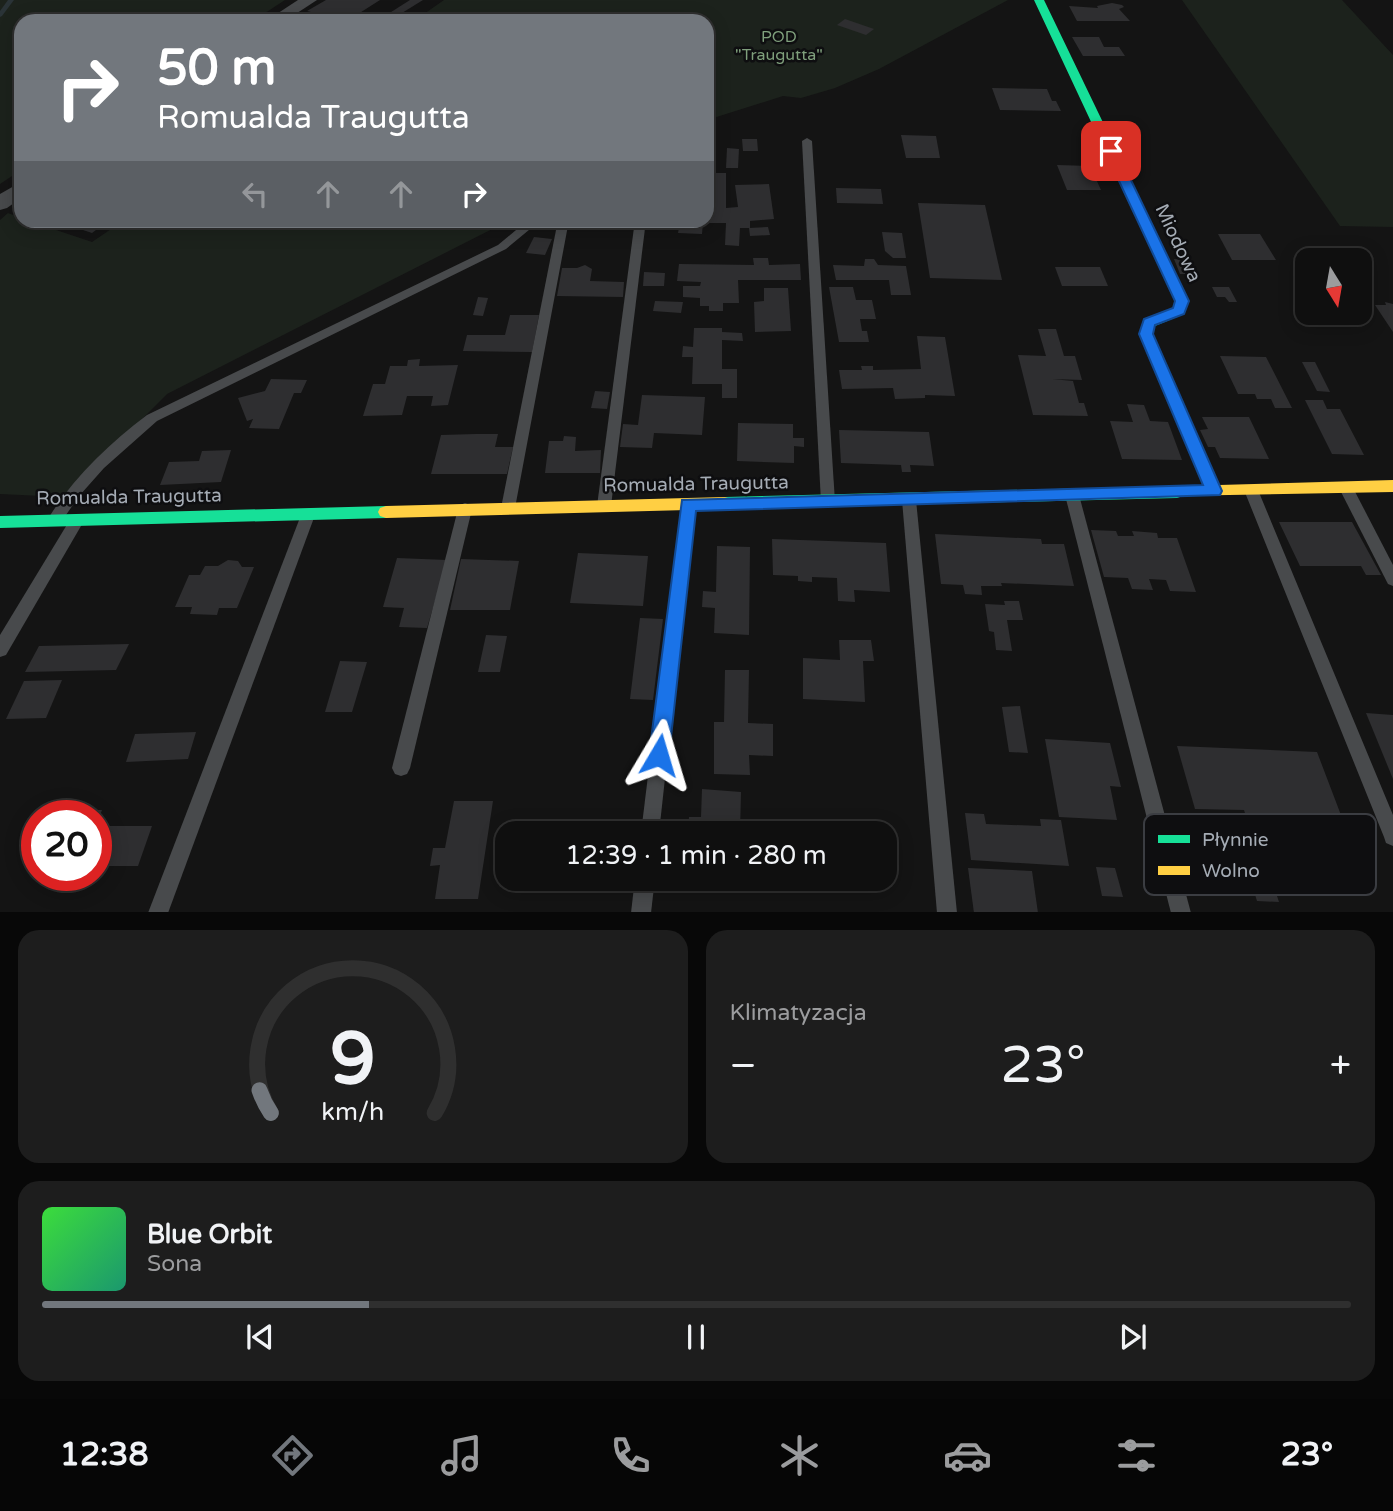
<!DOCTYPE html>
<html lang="pl">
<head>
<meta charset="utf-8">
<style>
  :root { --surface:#0f0f0f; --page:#1d1d1d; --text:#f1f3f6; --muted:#9b9c9e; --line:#2f2f2f; --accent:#72777d }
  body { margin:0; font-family:"Varela Round",sans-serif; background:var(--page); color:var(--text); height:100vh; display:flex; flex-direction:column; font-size:26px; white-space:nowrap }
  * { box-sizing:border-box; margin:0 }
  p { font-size:23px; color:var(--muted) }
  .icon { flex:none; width:38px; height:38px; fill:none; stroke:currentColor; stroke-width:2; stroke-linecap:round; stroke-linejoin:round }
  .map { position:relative; height:912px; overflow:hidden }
  .drawer { display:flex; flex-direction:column; gap:18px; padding:18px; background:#080808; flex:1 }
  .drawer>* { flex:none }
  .guide { position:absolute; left:14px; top:14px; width:700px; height:214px; border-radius:21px; box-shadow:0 4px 18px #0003,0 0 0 2px var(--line); background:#72777d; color:#fff; overflow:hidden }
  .needle { width:46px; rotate:169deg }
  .tools { position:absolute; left:1295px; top:248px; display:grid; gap:14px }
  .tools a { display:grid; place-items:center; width:77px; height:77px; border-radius:14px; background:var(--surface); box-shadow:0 4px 18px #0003,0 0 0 2px var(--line); font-size:35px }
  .speed { position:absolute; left:21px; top:800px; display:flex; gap:14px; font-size:35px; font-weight:700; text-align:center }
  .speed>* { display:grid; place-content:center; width:91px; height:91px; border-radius:50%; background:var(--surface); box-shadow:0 4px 18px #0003,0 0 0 2px var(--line); line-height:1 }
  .speed .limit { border:10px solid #d22; background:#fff; color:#111 }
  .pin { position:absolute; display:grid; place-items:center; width:60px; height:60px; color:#fff; margin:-30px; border-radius:14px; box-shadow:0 4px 10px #0006 }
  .me { position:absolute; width:77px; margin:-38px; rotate:7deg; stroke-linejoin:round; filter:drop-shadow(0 0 5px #0008) }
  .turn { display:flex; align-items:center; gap:24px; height:147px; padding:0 28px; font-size:32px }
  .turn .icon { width:91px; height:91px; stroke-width:2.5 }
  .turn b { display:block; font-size:49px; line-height:60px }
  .lanes { display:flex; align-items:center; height:66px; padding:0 28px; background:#0003; justify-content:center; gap:35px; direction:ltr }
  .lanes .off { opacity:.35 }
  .big { font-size:52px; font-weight:600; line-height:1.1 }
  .drawer .tile { flex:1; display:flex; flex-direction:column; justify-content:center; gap:10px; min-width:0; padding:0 24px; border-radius:21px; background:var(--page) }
  .drawer .dial { align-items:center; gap:0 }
  .dial svg { height:182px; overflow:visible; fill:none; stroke:var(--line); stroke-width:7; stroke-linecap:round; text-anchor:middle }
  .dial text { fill:var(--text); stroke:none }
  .song { display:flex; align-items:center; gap:21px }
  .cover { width:84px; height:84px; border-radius:10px; background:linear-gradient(135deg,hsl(120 70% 55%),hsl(160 70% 35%)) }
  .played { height:7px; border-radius:4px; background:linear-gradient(90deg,var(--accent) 25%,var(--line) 25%) }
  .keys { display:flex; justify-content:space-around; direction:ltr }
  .heat { display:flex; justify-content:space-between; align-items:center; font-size:38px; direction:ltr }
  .drawer .tiles { flex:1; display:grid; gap:18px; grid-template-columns:1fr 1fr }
  .tile:last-child { grid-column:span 2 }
  .trip { position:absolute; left:495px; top:821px; width:402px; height:70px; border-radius:21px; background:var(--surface); box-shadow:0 4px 18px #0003,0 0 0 2px var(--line); font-weight:600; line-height:70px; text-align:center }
  .tabs { display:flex; height:112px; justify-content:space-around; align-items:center; background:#060606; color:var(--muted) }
  .tabs .icon { width:49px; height:49px }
  .tabs .active { color:var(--accent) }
  .tabs b { font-size:32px; color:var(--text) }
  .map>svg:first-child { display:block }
  .green { fill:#1c221c }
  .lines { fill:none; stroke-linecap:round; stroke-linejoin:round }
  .stream { fill:#2a3337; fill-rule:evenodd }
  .building { fill:#2e2e30 }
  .lane { fill:#484a4c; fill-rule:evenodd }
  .street { fill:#484a4c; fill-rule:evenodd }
  .fast { fill:#16e098; fill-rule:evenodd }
  .slow { fill:#ffcf43; fill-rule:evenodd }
  .route { fill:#1a73e8; stroke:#114b97; stroke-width:2 }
  .labels { text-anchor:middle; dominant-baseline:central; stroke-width:5; stroke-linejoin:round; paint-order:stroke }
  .far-park-label { font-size:16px; fill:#7f9f7c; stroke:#0e0e10 }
  .street-label { font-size:19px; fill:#a5acb5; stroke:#0e0e10 }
  .key { fill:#0e0e10; stroke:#3b3d42; stroke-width:2 }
  .key-label { font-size:19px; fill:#a5acb5 }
</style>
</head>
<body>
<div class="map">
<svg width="1393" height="913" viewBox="0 0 1393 913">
  <rect width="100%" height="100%" fill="#141414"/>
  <g class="green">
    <polygon points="0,0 285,0 253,21 21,21 21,170 0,184"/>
    <polygon points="444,0 1008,0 879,69 835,88 801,98 783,96 707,120 707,21 414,21"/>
    <polygon points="1182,0 1342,0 1393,55 1393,227 1340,226"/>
    <polygon points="8,213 21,218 21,220 29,221 92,242 123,221 508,221 167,394 64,497 0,494 0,220"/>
  </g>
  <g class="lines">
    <polygon class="stream" points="8,0 14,0 2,16 0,17 0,11"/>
  </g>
  <g class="building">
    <polygon points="326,0 380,0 347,21 319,21 303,17 311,12 307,11"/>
    <polygon points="410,0 423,0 389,21 377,21"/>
    <polygon points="1112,3 1122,5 1124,7 1119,9 1130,21 1077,21 1069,6 1098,8 1097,6"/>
    <polygon points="845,19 874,29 866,35 837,25"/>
    <polygon points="1072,37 1099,37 1104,47 1119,47 1125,56 1083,56"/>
    <polygon points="992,88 1047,89 1052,101 1056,101 1061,111 1000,110"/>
    <polygon points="901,135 936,136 940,158 906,158"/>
    <polygon points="742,139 757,139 758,151 743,151"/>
    <polygon points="727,148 739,149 738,168 726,168"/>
    <polygon points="1057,165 1090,166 1101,190 1067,190"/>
    <polygon points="707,173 726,173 726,208 738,207 735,185 769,184 774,219 750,221 750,228 740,228 739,246 725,245 726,223 702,223 707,220"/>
    <polygon points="836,188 881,189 883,204 837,203"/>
    <polygon points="918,203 985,205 1002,280 930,278"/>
    <polygon points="53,220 109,220 92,233"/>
    <polygon points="680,223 703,223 702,234 678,233"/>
    <polygon points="768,227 770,235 750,236 749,228"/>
    <polygon points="882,232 902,233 906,258 893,258 885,251"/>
    <polygon points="1218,234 1260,234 1276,260 1232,260"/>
    <polygon points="534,237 552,239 545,255 526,253"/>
    <polygon points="753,258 768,258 769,265 800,264 801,280 738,280 739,303 723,303 723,311 709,311 709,306 700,306 700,298 683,297 683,286 700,286 701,282 677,281 679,264 754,265"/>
    <polygon points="865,259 874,259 878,265 906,266 911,295 891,295 889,280 836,280 833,265 864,266"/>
    <polygon points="1174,259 1190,260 1197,274 1180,274"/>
    <polygon points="585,265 592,269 590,281 624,282 623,297 557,296 562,268 577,268"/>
    <polygon points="1055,267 1100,267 1108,286 1062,286"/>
    <polygon points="644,272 665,273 664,286 643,286"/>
    <polygon points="829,287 853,287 856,300 872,300 876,319 860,319 862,331 867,331 869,342 839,342"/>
    <polygon points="1212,287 1229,287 1237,302 1229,302 1225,297 1217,297"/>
    <polygon points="764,288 788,288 791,331 755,332 754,302 764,301"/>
    <polygon points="478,297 488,298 483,316 473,315"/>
    <polygon points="655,301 683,302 681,313 653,311"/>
    <polygon points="1385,302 1393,304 1393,332 1375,305 1386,305"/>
    <polygon points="510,315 539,315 532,352 463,351 467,335 505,335"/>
    <polygon points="694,328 722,328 722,332 742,333 743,341 722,340 722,369 737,369 737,398 722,398 722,384 692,384 693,357 682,357 683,346 693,347"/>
    <polygon points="1038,329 1056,329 1064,356 1075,356 1082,380 1052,379 1073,381 1079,403 1084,403 1088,416 1033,415 1018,355 1046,356"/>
    <polygon points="917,336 945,337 955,396 925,395 925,398 895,399 893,388 842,389 839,370 862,370 861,366 873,366 873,370 921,369"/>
    <polygon points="1220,356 1266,357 1292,408 1275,408 1271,399 1257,399 1255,394 1238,394"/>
    <polygon points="420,359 419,366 458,365 448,405 431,406 433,396 407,396 402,415 363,416 373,384 385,384 390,366 407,366 408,360"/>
    <polygon points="1302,362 1315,362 1330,392 1317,391"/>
    <polygon points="271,379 307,380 301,393 294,393 279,429 249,428 253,419 247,421 238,398 265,391"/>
    <polygon points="595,391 610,392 607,409 591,408"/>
    <polygon points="642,395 705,397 702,435 654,433 652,448 620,447 623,424 638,425"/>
    <polygon points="1305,400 1323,400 1327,409 1340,409 1364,455 1332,454"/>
    <polygon points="1127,404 1144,405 1150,421 1168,422 1182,460 1122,459 1110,421 1133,422"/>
    <polygon points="1202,417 1249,417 1269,459 1220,458 1215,447 1208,447 1200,430 1208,429"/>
    <polygon points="738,423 793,424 793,438 804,438 804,447 794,446 794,463 737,461"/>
    <polygon points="839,430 929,432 934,466 910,465 911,472 902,472 901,465 841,463"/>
    <polygon points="476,434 498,434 495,447 513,447 507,474 431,474 441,435"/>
    <polygon points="564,436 576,437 575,451 601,450 600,473 545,473 549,441 563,441"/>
    <polygon points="231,450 221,482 160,485 169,462 199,461 202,451"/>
    <polygon points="1279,522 1352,522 1381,575 1366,575 1361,566 1300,566"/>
    <polygon points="1091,530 1116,531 1118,536 1134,536 1132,531 1157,533 1158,538 1177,538 1196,592 1170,591 1166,580 1149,579 1153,590 1132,589 1128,578 1104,577"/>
    <polygon points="935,534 1041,539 1042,544 1064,544 1074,586 1001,583 1002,586 981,586 982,595 965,594 963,585 941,584"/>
    <polygon points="772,539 886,543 890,592 854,590 855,602 838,601 837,578 812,577 812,582 798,581 798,576 773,575"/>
    <polygon points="717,546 750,547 749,635 714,633 715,608 702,607 703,591 716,592"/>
    <polygon points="578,553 648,556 643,606 570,603"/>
    <polygon points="397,558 447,560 427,628 399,627 404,608 383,607"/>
    <polygon points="461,559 519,561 510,610 450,610"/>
    <polygon points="228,560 238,561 242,567 254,567 237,608 219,608 217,615 190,614 192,607 175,607 189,575 200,575 205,566 218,566"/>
    <polygon points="1004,601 1019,601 1023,620 1007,620 1012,651 996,650 994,632 989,631 985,604 1005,605"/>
    <polygon points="640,618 663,619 653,700 630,699"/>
    <polygon points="486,635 507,636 500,672 478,672"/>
    <polygon points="839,640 871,640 874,661 863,661 865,702 803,699 803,658 840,660"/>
    <polygon points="129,644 116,670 25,672 39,646"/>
    <polygon points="340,661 367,662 352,712 325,712"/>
    <polygon points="725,670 749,670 748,723 773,724 773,756 749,755 750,775 714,774 714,722 724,722"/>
    <polygon points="62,680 46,718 6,719 24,681"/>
    <polygon points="1020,706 1028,753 1009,752 1002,707"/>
    <polygon points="1366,713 1393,715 1393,779"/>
    <polygon points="196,732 188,759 126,762 135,734"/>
    <polygon points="1045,739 1110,743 1121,787 1110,786 1117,820 1059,817"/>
    <polygon points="1177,746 1317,752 1344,823 1313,821 1319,838 1298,837 1292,821 1273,820 1276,827 1249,826 1244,810 1195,809"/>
    <polygon points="702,789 741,792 740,833 688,833 689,817 701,817"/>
    <polygon points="454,801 493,801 478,899 435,899 440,865 430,866 433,848 445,848"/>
    <polygon points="79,810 102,810 96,826 96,816 77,816"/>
    <polygon points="965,813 984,814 986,824 1041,826 1040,819 1061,820 1069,866 971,860"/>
    <polygon points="96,826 152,826 138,866 96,866"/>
    <polygon points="1237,837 1279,840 1293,883 1272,881 1279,902 1257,901"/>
    <polygon points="1096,867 1115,868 1123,897 1102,896"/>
    <polygon points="968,868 1032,871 1038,913 974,913"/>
  </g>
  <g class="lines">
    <g class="lane">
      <polygon points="807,138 812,141 835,502 833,506 823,506 821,502 802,141"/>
      <path d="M528,220H541L506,249L157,421L104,468L80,495L61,522H51L49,518L51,514C76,475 110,443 147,415L498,245Z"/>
      <polygon points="558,220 569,220 515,508 513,512 503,512 501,508"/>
      <polygon points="635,220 646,220 611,506 609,510 599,510 597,506"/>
      <polygon points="1346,483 1351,484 1393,565 1393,586 1388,584 1339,488 1341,484"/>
      <polygon points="1251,485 1256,486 1258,490 1393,815 1393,846 1386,843 1384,837 1244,490 1246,486"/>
      <polygon points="1072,490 1077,491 1079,495 1191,913 1171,913 1065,495 1067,491"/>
      <polygon points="909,494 914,496 916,500 957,913 937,913 902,500 904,496"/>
      <polygon points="688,499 693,501 695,505 659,833 641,833 681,505 683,501"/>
      <polygon points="465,503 470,505 472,509 410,768 407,774 401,776 395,774 392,768 458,509 460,505"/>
      <polygon points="308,509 313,511 315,515 168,913 148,913 301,515 303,511"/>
      <polygon points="76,516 81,518 83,522 81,526 6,655 0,657 0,635 71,518"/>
      <polygon points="635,878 655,878 651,913 631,913"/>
    </g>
    <g class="street">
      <polygon points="298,0 317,0 285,21 266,21"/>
      <polygon points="21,182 21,198 7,208 0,210 0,194"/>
    </g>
    <g class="fast">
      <polygon points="1034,0 1044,0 1189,301 1184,314 1155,326 1153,334 1162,355 1160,358 1150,358 1139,334 1144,320 1173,308 1175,301"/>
      <polygon points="1177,486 1183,488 1185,492 1183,496 1177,498 725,509 719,507 717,503 719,499 725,497"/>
      <polygon points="386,506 392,508 394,512 392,516 386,518 0,528 0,516"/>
    </g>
    <g class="slow">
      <polygon points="1155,350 1162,355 1219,485 1393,480 1393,492 1171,496 1169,492 1171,488 1203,485 1148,355"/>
      <polygon points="725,497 731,499 733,503 731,507 725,509 386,518 380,516 378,512 380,508 386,506"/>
    </g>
  </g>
  <polygon class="route" points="1111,147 1117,151 1189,301 1184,314 1155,325 1153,334 1222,491 1220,495 696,511 669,755 667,761 659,764 652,761 649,755 682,500 1203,485 1139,334 1144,319 1173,308 1175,301 1105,151"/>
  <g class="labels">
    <g class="far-park-label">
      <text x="779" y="37">POD<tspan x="779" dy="18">"Traugutta"</tspan></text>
    </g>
    <g class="street-label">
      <text transform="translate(1178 243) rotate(65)">Miodowa</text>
      <text transform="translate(696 484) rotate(-1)">Romualda Traugutta</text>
      <text transform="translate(129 497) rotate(-1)">Romualda Traugutta</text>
    </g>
  </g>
  <rect x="1144" y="814" width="232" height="81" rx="10" class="key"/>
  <rect x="1158" y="835" width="32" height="8" fill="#16e098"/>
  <rect x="1158" y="866" width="32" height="9" fill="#ffcf43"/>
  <g class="key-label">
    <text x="1202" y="846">Płynnie</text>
    <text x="1202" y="877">Wolno</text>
  </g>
</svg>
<div class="tools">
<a><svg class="needle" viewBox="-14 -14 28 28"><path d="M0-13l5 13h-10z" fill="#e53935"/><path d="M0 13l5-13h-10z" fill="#9b9c9e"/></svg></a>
</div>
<div class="speed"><div class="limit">20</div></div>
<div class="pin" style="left:1111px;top:151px;background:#d93025"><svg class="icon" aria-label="arrive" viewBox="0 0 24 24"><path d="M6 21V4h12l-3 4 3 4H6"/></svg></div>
<svg class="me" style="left:659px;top:755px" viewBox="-20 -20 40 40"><path d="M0-17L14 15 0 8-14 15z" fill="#1a73e8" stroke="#fff" stroke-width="4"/></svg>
<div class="trip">12:39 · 1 min · 280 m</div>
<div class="guide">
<div class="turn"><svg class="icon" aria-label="right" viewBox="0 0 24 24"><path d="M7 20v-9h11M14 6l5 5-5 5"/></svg><div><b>50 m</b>Romualda Traugutta</div></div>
<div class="lanes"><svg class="icon off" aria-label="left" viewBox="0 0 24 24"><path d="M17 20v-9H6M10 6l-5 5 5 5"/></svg><svg class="icon off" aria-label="ahead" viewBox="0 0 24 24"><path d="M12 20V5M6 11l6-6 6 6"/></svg><svg class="icon off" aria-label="ahead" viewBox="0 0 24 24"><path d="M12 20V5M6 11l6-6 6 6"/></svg><svg class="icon" aria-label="right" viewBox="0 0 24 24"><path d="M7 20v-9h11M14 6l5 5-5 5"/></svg></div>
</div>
</div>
<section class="drawer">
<div class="tiles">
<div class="tile dial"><svg viewBox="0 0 100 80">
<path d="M14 69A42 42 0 1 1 86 69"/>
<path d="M14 69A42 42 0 0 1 9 59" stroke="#72777d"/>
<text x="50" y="56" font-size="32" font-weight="700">9</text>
<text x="50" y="72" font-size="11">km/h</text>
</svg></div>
<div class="tile"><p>Klimatyzacja</p>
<div class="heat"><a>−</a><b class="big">23°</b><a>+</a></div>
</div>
<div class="tile">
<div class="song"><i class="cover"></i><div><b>Blue Orbit</b><p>Sona</p></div></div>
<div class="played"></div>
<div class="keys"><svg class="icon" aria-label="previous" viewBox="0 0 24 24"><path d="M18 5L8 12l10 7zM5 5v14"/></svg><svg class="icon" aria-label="pause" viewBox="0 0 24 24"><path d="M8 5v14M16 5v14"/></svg><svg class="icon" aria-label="next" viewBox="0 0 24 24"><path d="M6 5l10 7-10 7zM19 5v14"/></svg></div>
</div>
</div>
</section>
<nav class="tabs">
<b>12:38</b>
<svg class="icon active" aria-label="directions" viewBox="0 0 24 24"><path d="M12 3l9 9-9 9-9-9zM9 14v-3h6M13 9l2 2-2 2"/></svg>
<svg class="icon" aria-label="music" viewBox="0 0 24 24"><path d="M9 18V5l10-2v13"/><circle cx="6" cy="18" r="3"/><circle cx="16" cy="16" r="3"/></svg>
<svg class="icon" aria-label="phone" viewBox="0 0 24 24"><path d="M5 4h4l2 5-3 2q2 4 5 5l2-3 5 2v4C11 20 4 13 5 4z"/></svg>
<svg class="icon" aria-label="climate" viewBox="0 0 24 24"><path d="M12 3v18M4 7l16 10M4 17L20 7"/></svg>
<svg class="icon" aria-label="car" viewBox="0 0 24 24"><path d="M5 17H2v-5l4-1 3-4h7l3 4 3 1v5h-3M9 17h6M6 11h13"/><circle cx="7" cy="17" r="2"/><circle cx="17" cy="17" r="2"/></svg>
<svg class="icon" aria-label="filters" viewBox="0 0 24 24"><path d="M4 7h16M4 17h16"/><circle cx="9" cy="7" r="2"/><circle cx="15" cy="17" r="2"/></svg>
<b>23°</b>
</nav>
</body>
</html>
